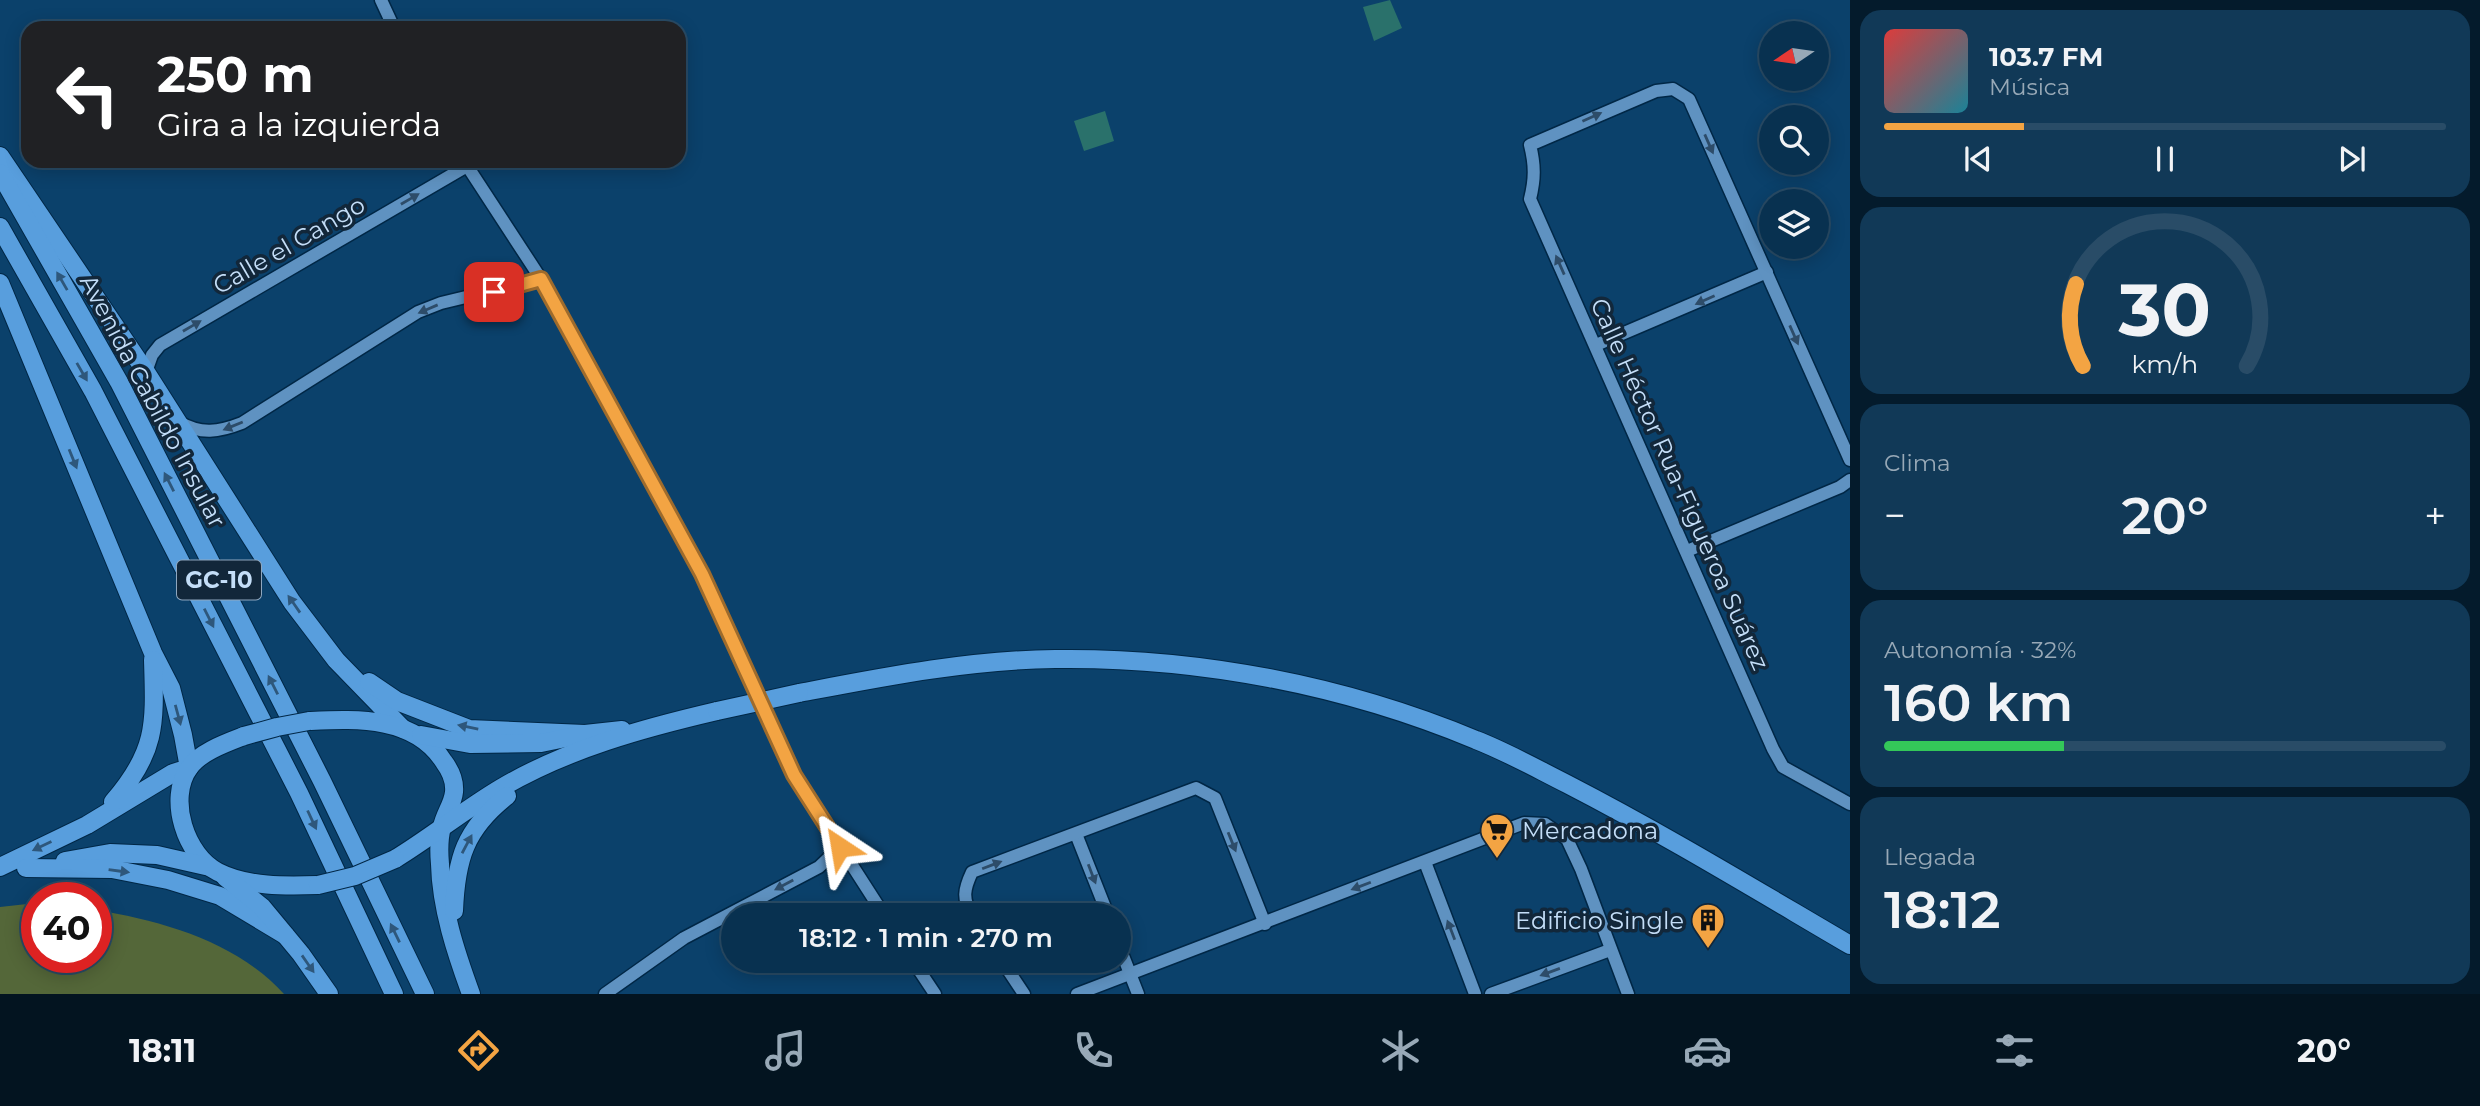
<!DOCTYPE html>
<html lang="es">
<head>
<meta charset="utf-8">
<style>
  :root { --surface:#083150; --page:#113957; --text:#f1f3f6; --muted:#98a9b7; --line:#294c67; --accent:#f3a443 }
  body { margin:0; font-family:Montserrat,sans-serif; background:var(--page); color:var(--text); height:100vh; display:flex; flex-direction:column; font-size:26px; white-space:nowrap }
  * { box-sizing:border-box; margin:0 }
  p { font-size:23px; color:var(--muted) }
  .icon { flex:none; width:38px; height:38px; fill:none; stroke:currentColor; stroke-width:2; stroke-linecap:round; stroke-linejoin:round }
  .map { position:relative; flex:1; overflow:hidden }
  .details { display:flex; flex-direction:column; gap:10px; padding:10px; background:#041b2c; width:630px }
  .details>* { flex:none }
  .hud { position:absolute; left:21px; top:21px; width:665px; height:147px; border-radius:21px; box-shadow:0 4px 18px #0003,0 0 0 2px var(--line); background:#202124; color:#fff; overflow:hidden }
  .needle { width:46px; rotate:257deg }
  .buttons { position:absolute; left:1759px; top:21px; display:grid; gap:14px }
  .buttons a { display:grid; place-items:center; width:70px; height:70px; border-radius:50%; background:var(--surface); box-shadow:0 4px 18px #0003,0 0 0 2px var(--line); font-size:35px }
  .speed { position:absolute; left:21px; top:882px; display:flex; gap:14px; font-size:35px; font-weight:700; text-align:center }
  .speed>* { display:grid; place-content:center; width:91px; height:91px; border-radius:50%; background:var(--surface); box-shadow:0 4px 18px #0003,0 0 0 2px var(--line); line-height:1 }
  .speed .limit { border:10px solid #d22; background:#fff; color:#111 }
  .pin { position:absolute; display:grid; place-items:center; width:60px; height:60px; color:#fff; margin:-30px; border-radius:14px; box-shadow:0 4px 10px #0006 }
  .me { position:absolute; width:77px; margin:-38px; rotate:327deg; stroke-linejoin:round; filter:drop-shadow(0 0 5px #0008) }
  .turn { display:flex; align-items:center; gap:24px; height:147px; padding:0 21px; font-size:32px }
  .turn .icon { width:91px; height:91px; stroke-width:2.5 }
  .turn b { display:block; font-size:49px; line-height:60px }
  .big { font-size:52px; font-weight:600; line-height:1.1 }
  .details .tile { flex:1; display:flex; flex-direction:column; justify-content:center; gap:10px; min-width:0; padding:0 24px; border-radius:21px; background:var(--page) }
  .details .dial { align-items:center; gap:0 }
  .dial svg { height:182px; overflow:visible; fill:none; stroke:var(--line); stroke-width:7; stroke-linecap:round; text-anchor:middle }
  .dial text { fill:var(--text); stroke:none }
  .song { display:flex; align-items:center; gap:21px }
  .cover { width:84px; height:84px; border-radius:10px; background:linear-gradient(135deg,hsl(0 70% 55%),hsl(190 70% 35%)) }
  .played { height:7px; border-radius:4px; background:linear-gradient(90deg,var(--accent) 25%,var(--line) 25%) }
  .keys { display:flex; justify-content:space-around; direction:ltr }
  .heat { display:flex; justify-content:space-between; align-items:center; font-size:38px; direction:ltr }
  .charge { height:10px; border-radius:5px; background:linear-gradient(90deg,#34c759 32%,var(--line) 0) }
  .trip { position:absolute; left:721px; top:903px; width:410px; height:70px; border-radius:35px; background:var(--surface); box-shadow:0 4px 18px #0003,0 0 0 2px var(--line); font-weight:600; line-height:70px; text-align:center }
  .tabs { display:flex; height:112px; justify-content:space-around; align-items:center; background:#031420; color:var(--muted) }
  .tabs .icon { width:49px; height:49px }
  .tabs .selected { color:var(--accent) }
  .tabs b { font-size:32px; color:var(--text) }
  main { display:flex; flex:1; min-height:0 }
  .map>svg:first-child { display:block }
  .green { fill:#546739 }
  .water { fill:#2a716b }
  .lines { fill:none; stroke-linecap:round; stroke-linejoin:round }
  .minor-casing { stroke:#002746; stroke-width:15 }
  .major-casing { stroke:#002746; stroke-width:20 }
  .minor { stroke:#5f92c1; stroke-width:12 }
  .major { stroke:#589edd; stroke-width:18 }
  .major-bridge-casing { stroke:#002746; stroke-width:20; stroke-linecap:butt }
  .major-bridge { stroke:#589edd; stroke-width:18 }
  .oneway { fill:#2d4c69 }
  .oneway2 { fill:#2e577b }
  .route-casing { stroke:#9e6b2c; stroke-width:18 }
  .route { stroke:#f3a443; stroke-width:12 }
  .labels { text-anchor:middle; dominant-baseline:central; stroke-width:7; stroke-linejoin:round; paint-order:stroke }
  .shield { fill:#12273a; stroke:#8fa7bf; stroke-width:2 }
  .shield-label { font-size:23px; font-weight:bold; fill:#c4def8 }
  .street-label { font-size:24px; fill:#c4def8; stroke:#12273a }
  .poi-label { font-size:24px; fill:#c4def8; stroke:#12273a; text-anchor:start }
</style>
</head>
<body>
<main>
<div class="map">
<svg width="1850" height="994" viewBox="0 0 1850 994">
  <rect width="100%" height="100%" fill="#0b416b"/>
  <path class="green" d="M27,904L37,905V957H96V910C163,921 237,942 284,994H0V907Z"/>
  <g class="water">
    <polygon points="1390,0 1402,28 1374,41 1363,7"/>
    <polygon points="1105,111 1114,141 1084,151 1074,121"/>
  </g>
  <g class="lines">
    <defs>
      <g id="minor">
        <polyline points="381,0 394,28"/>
        <polyline points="464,161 541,279 568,328 702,574 794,775 884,915"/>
        <polyline points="1596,345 1767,272"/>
        <polyline points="146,372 152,355 160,345 467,166"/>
        <path d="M179,422C201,435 219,432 242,423L418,312L441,303L541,279"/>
        <path d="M1850,460L1689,99L1673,89L1656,91L1530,145C1535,165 1535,179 1530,199L1773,749L1783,767L1850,804"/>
        <polyline points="1687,551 1840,487 1850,480"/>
        <polyline points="1076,834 1108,915"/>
        <polyline points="1425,862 1475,994"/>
        <path d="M972,915C962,899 964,889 972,872L1196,788L1215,798L1265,924"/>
        <polyline points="1118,943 1138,994"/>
        <polyline points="913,961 935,994"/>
        <polyline points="1002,961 1024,994"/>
        <polyline points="605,994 684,938 819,867 840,847"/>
        <polyline points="1077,994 1524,823 1545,824 1567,839 1581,869 1628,994"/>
        <polyline points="1491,994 1610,950"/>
      </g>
      <g id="major">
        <polyline points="0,156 146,372 292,602 336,660 403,729"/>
        <polyline points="0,173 119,382 322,781 425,994"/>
        <polyline points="0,227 93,391 299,793 394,994"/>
        <polyline points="0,283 153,653 171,688 183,735 189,768 173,773 87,825 0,867"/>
        <polyline points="369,682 397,701 469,729 585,734"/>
        <path d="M799,693C883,677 968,660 1055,659C1198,657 1344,685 1476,740C1507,752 1537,769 1567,784C1664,834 1756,890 1850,945"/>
        <path d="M309,721C357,719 415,716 444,762C450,770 455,781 454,792C453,804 444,815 442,827C439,838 439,853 440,864C441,908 456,953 471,994"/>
        <polyline points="421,735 470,744 541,743 585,734 622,730"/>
        <path d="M244,736C226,743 200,752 189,768C167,799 186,856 218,872C247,887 286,886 318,885"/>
        <path d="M113,802C157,751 155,724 153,660"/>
        <path d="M395,859C431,837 464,810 501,788C567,749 644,728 717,711"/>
        <polyline points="65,861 110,853 157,855 210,867"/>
        <polyline points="26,868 112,869 168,880 220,896 285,935"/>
        <polyline points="225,877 262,907 301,954 329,994"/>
        <path d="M454,911C456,859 465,829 507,796"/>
      </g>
    </defs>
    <use href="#minor" class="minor-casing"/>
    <use href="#major" class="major-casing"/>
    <use href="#minor" class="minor"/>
    <use href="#major" class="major"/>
    <defs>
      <g id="major-bridge">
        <polyline points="717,711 799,693"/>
        <polyline points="244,736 277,727 309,721"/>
        <polyline points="318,885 355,876 395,859"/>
      </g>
    </defs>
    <use href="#major-bridge" class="major-bridge-casing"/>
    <use href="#major-bridge" class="major-bridge"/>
  </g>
  <defs><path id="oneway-solid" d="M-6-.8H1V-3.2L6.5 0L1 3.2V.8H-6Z" transform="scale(1.75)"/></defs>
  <g class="oneway">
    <use href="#oneway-solid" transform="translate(1592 117) rotate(-24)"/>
    <use href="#oneway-solid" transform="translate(1709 144) rotate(66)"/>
    <use href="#oneway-solid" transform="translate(410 199) rotate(-30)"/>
    <use href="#oneway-solid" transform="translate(1560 265) rotate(-114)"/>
    <use href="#oneway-solid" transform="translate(1705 300) rotate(156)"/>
    <use href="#oneway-solid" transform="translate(428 309) rotate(157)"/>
    <use href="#oneway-solid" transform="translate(192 326) rotate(-30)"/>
    <use href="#oneway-solid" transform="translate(1794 335) rotate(66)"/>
    <use href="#oneway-solid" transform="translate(233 426) rotate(158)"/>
    <use href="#oneway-solid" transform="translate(1232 842) rotate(68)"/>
    <use href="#oneway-solid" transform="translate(992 865) rotate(-21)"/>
    <use href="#oneway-solid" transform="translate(1092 874) rotate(69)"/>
    <use href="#oneway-solid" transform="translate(784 885) rotate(152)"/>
    <use href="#oneway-solid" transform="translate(1361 886) rotate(159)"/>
    <use href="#oneway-solid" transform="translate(1451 930) rotate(-111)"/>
    <use href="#oneway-solid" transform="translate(1550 972) rotate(160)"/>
  </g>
  <g class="oneway2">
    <use href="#oneway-solid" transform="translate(62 281) rotate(-120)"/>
    <use href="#oneway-solid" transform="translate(82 372) rotate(60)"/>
    <use href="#oneway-solid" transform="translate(73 459) rotate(68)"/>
    <use href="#oneway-solid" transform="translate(169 482) rotate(-117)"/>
    <use href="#oneway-solid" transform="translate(294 604) rotate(-125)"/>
    <use href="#oneway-solid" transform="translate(209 618) rotate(63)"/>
    <use href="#oneway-solid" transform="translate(273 685) rotate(-117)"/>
    <use href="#oneway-solid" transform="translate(178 715) rotate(75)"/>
    <use href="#oneway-solid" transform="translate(468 727) rotate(-168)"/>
    <use href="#oneway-solid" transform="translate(312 820) rotate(65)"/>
    <use href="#oneway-solid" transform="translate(467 844) rotate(-62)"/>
    <use href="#oneway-solid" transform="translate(42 846) rotate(154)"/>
    <use href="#oneway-solid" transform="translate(119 871) rotate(8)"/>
    <use href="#oneway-solid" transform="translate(395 933) rotate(-116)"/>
    <use href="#oneway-solid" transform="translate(308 964) rotate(55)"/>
  </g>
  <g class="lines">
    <defs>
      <polyline id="route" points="494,292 541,279 702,574 794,775 840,847"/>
    </defs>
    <use href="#route" class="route-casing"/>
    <use href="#route" class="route"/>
  </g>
  <defs>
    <symbol id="supermarket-pin" viewBox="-11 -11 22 30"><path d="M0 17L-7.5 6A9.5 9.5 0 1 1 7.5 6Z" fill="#f3a443" stroke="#12273a"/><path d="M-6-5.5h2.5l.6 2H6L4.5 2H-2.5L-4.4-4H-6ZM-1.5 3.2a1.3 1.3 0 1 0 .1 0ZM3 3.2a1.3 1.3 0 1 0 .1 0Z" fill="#111"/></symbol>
    <symbol id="building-pin" viewBox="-11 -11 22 30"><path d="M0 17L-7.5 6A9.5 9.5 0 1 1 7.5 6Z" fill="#f3a443" stroke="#12273a"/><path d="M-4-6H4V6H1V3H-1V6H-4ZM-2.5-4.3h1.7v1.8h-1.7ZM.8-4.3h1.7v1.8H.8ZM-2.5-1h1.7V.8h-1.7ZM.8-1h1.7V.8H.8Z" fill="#111"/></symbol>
  </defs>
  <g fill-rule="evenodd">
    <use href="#supermarket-pin" x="1478" y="811" width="38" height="52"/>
    <use href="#building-pin" x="1689" y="901" width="38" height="52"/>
  </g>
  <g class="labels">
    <rect class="shield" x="177" y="560.5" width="84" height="39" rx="5"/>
    <g class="shield-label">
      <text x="219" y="580">GC-10</text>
    </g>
    <g class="street-label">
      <text transform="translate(289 245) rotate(-30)">Calle el Cango</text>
      <text transform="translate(153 401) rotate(62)">Avenida Cabildo Insular</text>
      <text transform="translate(1680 484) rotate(66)">Calle Héctor Rua-Figueroa Suárez</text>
    </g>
    <g class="poi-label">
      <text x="1522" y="830">Mercadona</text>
      <text x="1684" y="920" text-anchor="end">Edificio Single</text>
    </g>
  </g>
</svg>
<div class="buttons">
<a><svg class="needle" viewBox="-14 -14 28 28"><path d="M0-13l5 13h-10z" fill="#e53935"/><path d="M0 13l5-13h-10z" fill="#98a9b7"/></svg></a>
<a><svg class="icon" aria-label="search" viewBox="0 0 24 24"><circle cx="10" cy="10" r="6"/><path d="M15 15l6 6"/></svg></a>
<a><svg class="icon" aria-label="layers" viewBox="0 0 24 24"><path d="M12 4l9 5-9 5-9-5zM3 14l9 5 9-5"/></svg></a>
</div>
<div class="speed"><div class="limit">40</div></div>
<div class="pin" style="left:494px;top:292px;background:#d93025"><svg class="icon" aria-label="arrive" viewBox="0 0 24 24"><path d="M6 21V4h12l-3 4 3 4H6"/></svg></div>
<svg class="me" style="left:840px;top:847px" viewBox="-20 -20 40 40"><path d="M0-17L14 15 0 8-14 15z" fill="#f3a443" stroke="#fff" stroke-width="4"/></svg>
<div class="trip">18:12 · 1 min · 270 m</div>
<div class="hud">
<div class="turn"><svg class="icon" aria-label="left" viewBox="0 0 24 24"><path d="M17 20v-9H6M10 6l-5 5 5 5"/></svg><div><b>250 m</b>Gira a la izquierda</div></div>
</div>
</div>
<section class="details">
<div class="tile">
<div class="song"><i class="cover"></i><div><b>103.7 FM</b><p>Música</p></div></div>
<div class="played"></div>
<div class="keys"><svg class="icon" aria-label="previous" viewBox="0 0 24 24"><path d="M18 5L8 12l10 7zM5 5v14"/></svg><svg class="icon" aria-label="pause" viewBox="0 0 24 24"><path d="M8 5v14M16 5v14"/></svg><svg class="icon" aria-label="next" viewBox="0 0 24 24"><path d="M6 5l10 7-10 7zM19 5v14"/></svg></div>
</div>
<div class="tile dial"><svg viewBox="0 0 100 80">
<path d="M14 69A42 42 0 1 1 86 69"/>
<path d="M14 69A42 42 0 0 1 11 33" stroke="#f3a443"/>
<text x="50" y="56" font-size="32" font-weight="700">30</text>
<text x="50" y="72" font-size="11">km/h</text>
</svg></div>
<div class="tile"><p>Clima</p>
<div class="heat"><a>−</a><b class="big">20°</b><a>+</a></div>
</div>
<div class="tile"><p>Autonomía · 32%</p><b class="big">160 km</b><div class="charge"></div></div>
<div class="tile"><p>Llegada</p><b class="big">18:12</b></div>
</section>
</main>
<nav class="tabs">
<b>18:11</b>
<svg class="icon selected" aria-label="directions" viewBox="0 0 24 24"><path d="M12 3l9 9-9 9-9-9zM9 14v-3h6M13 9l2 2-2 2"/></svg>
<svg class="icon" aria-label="music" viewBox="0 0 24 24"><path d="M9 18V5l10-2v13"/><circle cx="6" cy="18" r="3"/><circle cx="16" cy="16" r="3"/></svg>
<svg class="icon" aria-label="phone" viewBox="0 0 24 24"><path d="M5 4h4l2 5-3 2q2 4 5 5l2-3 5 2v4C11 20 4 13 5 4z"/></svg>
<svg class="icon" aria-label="climate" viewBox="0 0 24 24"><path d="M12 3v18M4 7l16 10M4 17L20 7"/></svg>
<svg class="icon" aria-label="car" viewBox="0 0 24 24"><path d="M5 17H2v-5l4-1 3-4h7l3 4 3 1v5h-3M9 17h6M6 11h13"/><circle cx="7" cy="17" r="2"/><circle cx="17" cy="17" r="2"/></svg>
<svg class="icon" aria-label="filters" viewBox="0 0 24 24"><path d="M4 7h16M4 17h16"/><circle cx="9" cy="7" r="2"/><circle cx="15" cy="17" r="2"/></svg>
<b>20°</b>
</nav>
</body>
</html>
